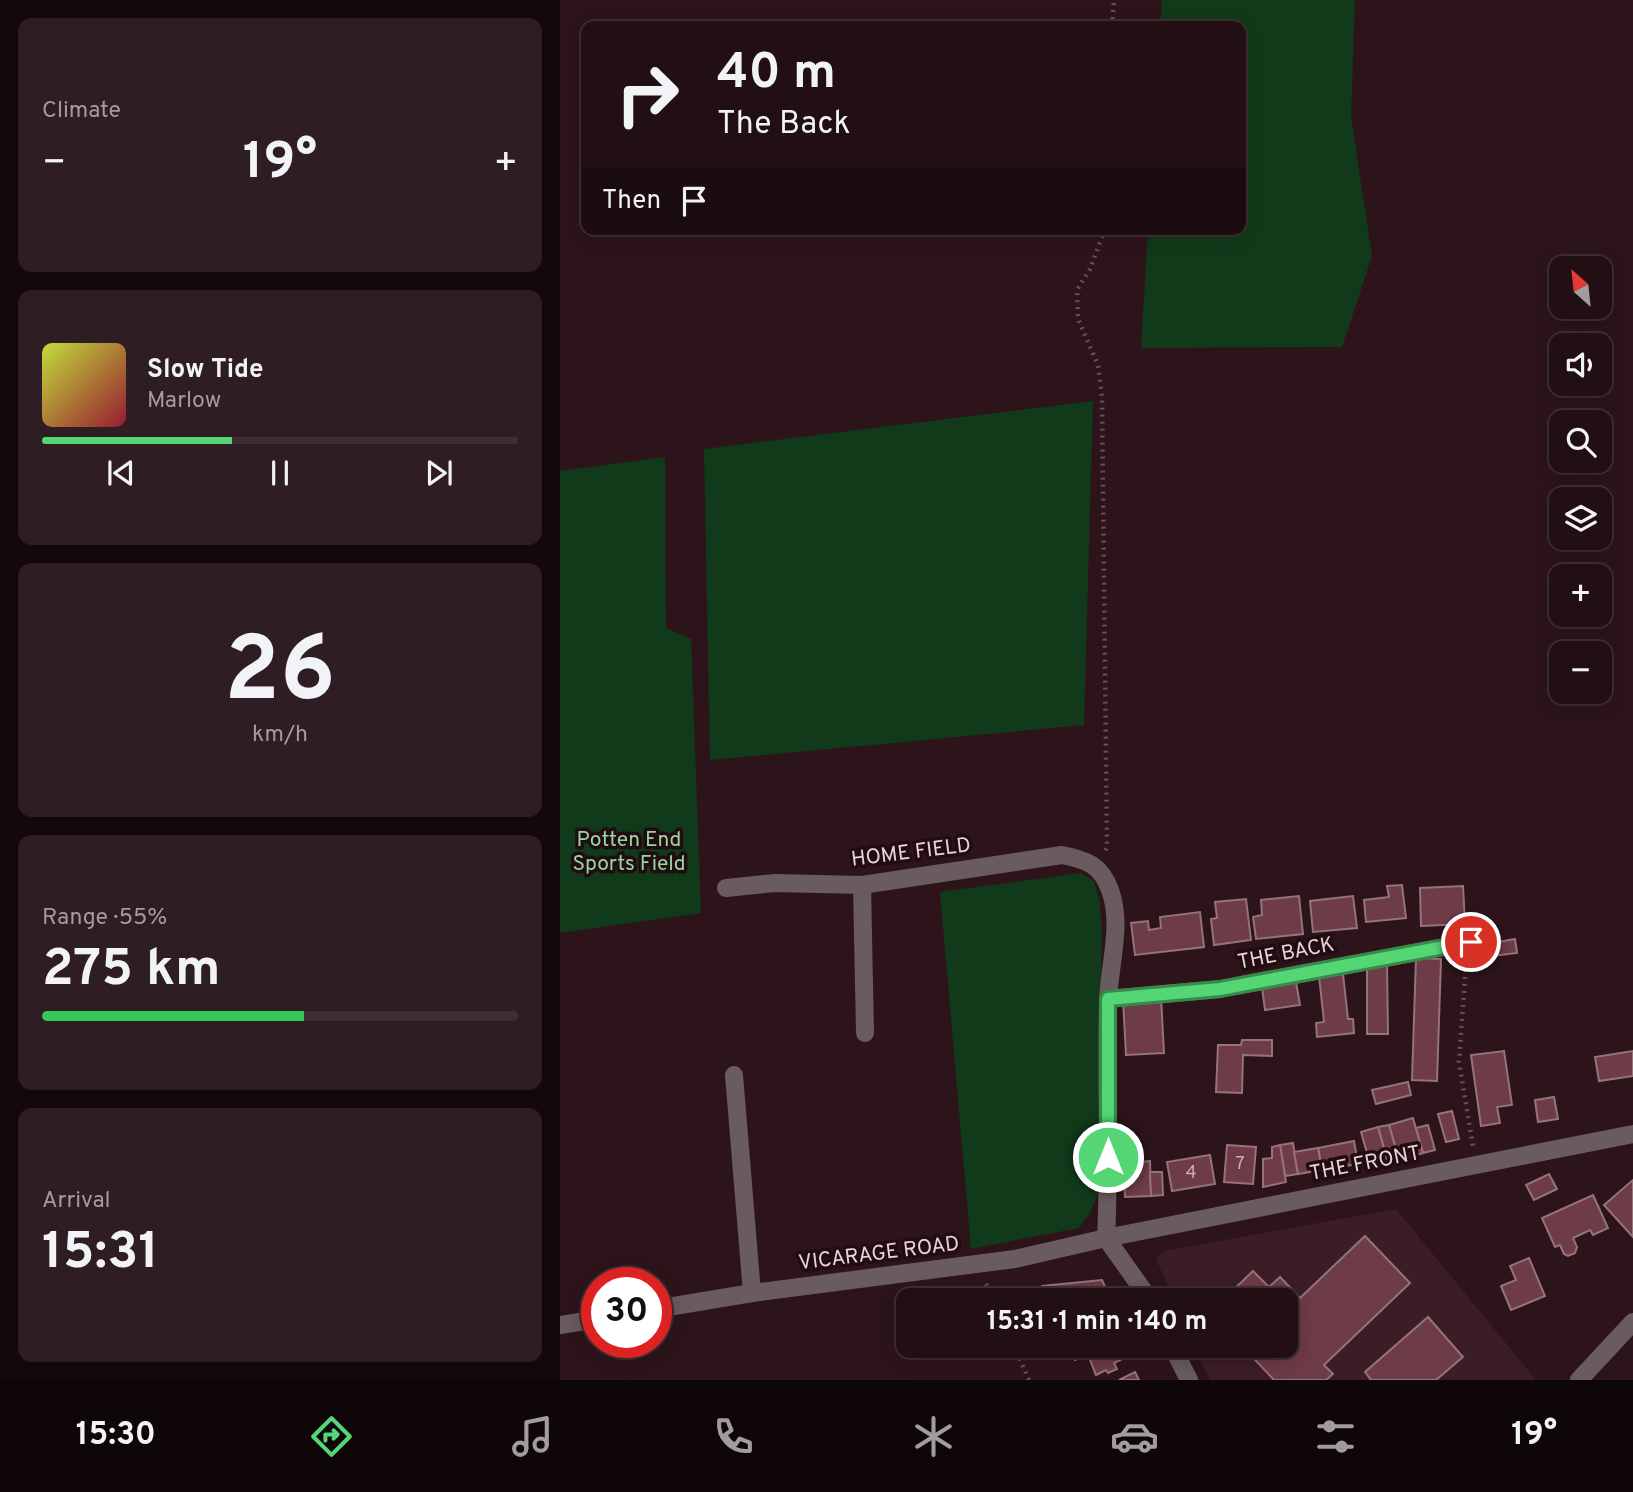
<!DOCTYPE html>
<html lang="en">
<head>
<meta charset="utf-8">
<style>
  :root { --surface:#220f14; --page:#2e1d22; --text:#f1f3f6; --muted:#a29ca0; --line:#3f2f34; --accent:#53d673 }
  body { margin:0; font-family:Overpass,sans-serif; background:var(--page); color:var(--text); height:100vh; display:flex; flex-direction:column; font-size:26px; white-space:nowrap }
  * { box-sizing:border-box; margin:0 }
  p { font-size:23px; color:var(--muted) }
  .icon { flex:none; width:38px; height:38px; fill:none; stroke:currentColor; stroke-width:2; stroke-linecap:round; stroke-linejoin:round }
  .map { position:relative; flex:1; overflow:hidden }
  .sheet { display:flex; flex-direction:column; gap:18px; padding:18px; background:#13080b; width:560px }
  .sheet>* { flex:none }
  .guide { position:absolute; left:21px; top:21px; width:665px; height:214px; border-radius:14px; box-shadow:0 4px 18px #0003,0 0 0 2px var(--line); background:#220f14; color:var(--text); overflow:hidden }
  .needle { width:46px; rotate:333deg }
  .controls { position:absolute; left:989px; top:256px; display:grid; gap:14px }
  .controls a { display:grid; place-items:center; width:63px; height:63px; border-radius:14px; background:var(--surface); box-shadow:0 4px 18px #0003,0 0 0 2px var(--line); font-size:35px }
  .speed { position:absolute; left:21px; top:1267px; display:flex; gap:14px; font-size:35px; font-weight:700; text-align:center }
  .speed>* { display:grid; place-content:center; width:91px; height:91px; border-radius:50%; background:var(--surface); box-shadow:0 4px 18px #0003,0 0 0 2px var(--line); line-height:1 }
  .speed .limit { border:10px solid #d22; background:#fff; color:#111 }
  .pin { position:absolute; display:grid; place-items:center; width:60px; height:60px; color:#fff; margin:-30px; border:4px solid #fff; border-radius:50%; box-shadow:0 2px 7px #0007 }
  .me { position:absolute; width:77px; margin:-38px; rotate:0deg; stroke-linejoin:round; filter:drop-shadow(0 0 5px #0008) }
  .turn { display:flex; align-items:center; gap:24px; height:147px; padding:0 21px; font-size:32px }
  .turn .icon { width:91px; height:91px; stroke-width:2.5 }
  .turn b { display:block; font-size:49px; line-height:60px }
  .then { display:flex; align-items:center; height:66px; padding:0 21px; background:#0003; gap:14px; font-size:26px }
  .big { font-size:52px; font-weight:700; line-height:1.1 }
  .sheet .widget { flex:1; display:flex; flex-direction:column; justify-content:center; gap:10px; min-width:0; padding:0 24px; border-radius:14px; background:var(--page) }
  .sheet .dial { align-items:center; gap:0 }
  .dial b { font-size:91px; line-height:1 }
  .song { display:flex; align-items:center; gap:21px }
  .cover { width:84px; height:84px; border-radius:10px; background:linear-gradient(135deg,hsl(70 70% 55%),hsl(350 70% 35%)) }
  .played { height:7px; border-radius:4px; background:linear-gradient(90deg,var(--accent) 40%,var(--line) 40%) }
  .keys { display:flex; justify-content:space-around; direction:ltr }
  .heat { display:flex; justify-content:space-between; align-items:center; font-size:38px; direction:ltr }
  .charge { height:10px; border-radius:5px; background:linear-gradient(90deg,#34c759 55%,var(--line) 0) }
  .trip { position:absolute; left:336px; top:1288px; width:402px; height:70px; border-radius:14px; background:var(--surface); box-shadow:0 4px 18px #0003,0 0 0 2px var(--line); font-weight:700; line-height:70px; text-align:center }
  .tabs { display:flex; height:112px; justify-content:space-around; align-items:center; background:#0e0608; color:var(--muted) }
  .tabs .icon { width:49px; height:49px }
  .tabs .on { color:var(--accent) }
  .tabs b { font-size:32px; color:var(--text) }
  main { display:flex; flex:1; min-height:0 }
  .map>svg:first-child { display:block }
  .built { fill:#3c1d26 }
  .green { fill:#103a1a }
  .building { fill:#6e3b48; stroke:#94737a; stroke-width:2 }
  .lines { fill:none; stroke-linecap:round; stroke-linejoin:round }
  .path { stroke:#675056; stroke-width:4.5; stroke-dasharray:2 5; stroke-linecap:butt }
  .minor { stroke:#695b5e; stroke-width:18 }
  .route-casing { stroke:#368b4b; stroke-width:18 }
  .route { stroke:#53d673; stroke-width:12 }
  .labels { text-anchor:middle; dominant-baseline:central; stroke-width:7; stroke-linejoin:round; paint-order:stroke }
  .number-label { font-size:18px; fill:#c9aeb4 }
  .park-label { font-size:21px; fill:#96d8a0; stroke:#230b12 }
  .street-label { font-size:21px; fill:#e7d5d8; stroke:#230b12 }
</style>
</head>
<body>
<main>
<section class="sheet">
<div class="widget"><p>Climate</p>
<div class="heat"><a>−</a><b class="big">19°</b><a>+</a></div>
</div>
<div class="widget">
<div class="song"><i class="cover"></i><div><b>Slow Tide</b><p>Marlow</p></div></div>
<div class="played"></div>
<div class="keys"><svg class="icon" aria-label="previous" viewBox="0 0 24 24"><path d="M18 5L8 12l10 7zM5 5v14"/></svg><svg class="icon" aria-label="pause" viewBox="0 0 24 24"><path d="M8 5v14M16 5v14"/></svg><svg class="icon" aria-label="next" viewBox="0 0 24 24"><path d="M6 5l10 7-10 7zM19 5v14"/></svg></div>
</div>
<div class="widget dial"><b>26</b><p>km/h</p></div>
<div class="widget"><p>Range · 55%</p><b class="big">275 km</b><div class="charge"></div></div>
<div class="widget"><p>Arrival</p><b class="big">15:31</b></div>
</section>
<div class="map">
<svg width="1073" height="1380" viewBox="0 0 1073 1380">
  <rect width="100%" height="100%" fill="#2d141b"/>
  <polygon class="built" points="836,1209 976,1380 650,1380 633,1346 726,1346 726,1300 614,1300 596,1259 604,1251"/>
  <g class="green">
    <polygon points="602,0 795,0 791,116 812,256 782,347 581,348 588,229 681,229 681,26 600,26"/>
    <polygon points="533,401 524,725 150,760 144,449"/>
    <polygon points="105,457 106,628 131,639 141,913 0,933 0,471"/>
    <polygon points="521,873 534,881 540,902 542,934 537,1196 530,1213 519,1228 411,1249 380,892"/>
  </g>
  <g class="building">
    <polygon points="842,885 846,918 806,922 804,900 829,897 827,886"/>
    <polygon points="903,886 905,924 861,926 860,888"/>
    <polygon points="739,896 743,934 696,939 693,917 702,915 701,900"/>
    <polygon points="793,896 797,928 753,932 750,901"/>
    <polygon points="686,899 691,940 654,945 651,919 657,918 655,902"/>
    <polygon points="640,912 644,947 575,955 571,923 588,921 589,930 601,928 600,917"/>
    <polygon points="955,939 957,953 933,956 932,943"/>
    <polygon points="856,958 881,959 877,1081 852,1080"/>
    <polygon points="807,965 827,965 828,1034 807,1034"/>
    <polygon points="783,974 788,1019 793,1019 794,1033 757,1037 756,1023 764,1022 759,976"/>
    <polygon points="736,982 740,1005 705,1010 702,987"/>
    <polygon points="601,997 604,1053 566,1055 563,999"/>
    <polygon points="682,1040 712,1040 712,1056 683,1055 682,1093 656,1092 658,1045 681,1045"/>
    <polygon points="944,1051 952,1105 937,1107 940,1123 921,1126 911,1055"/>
    <polygon points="1073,1051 1073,1076 1039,1081 1035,1057"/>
    <polygon points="848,1082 851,1095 816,1104 812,1090"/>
    <polygon points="994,1097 998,1119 978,1122 975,1100"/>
    <polygon points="892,1111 899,1139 886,1142 878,1114"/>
    <polygon points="853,1118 863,1153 839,1160 829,1125"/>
    <polygon points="829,1125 839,1160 828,1163 818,1127"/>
    <polygon points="868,1125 875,1150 863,1153 856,1128"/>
    <polygon points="818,1127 828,1163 811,1167 801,1132"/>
    <polygon points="794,1141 798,1164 762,1170 758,1148"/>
    <polygon points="733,1143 738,1174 725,1176 720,1145"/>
    <polygon points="667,1145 696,1147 693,1184 664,1182"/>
    <polygon points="720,1145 726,1182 703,1187 703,1159 712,1158 712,1147"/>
    <polygon points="758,1148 762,1170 738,1174 734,1152"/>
    <polygon points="650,1155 655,1184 612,1191 607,1162"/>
    <polygon points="590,1161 591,1196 565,1197 564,1174 567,1174 567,1163"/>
    <polygon points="590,1172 602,1172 603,1195 591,1196"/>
    <polygon points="989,1174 997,1189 974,1200 966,1185"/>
    <polygon points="1073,1180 1073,1237 1044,1205"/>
    <polygon points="1033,1195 1048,1228 1033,1235 1030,1230 1013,1238 1017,1247 1015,1253 1008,1256 1004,1254 1000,1245 995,1247 982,1218"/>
    <polygon points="805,1236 850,1283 764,1365 773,1374 766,1380 714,1380 682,1346 726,1346 726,1300 673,1300 668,1295 693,1271 709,1287 720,1277 740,1298"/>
    <polygon points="969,1258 985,1296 951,1310 941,1286 956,1280 950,1266"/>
    <polygon points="542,1280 551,1300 483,1300 482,1286"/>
    <polygon points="868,1317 903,1357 876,1380 811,1380 805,1372"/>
    <polygon points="509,1346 572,1346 575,1353 554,1363 557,1369 548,1373 546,1370 536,1375 528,1355 515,1360"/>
    <polygon points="575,1372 579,1380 559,1380"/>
  </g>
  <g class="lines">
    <g class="path">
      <polyline points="552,26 554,0"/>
      <polyline points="543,229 542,237 530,269 517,290 518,319 538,365 542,397 547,847 545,851"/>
      <polyline points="906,963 899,1062 913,1146"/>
      <polyline points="426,1284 434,1300"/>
      <polyline points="454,1346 469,1380"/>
    </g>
    <g class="minor">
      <polyline points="302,885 305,1033"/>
      <path d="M166,888L215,883L302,885L502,855C527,860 541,865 550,890C563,925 549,965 548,1002C546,1080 550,1159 546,1238"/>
      <polyline points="548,999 660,989 911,942"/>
      <polyline points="174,1075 192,1293"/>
      <polyline points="546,1238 590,1300"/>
      <polyline points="96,1309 192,1293 455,1259 546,1238 1073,1134"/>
      <polyline points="0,1325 37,1319"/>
      <polyline points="612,1346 629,1380"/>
      <polyline points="1019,1380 1073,1322"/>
    </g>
  </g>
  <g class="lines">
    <defs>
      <polyline id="route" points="548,1157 548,999 660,989 911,942"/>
    </defs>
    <use href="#route" class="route-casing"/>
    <use href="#route" class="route"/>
  </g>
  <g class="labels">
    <g class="number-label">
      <text x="680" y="1164">7</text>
      <text x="631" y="1173">4</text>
    </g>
    <g class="park-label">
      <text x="69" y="840">Potten End<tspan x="69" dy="24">Sports Field</tspan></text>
    </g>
    <g class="street-label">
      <text transform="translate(351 853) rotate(-7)">HOME FIELD</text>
      <text transform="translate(726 954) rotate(-11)">THE BACK</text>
      <text transform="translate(805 1164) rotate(-11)">THE FRONT</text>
      <text transform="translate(319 1254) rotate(-7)">VICARAGE ROAD</text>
    </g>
  </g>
</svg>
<div class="controls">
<a><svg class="needle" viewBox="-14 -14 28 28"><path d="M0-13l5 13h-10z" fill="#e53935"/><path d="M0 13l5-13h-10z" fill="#a29ca0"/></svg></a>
<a><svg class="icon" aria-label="sound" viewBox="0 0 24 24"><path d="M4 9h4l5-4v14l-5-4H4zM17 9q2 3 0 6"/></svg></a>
<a><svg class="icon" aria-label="search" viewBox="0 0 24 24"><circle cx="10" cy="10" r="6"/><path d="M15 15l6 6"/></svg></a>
<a><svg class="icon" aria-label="layers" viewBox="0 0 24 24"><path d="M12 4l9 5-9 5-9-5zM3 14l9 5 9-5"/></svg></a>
<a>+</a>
<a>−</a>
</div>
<div class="speed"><div class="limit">30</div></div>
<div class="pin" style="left:911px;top:942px;background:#d93025"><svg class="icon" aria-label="arrive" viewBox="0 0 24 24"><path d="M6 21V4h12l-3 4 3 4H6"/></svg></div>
<svg class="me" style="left:548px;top:1157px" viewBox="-20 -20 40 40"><circle r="17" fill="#53d673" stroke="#fff" stroke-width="3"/><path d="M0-11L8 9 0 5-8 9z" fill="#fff"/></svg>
<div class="trip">15:31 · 1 min · 140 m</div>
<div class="guide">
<div class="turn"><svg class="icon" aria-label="right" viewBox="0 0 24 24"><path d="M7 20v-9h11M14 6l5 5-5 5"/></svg><div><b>40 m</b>The Back</div></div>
<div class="then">Then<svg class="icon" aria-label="arrive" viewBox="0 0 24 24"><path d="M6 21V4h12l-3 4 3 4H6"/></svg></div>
</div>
</div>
</main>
<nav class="tabs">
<b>15:30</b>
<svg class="icon on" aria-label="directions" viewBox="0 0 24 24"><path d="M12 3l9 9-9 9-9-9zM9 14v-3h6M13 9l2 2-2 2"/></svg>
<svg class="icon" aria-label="music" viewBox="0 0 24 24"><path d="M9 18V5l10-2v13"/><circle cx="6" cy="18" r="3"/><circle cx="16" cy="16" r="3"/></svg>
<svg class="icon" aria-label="phone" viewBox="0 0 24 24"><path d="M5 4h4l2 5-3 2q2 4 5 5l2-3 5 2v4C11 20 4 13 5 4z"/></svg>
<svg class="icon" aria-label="climate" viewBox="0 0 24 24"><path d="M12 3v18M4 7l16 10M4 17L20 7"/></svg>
<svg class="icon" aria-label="car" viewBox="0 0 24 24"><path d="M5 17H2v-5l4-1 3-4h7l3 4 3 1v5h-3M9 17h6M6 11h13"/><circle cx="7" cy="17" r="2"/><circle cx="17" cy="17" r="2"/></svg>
<svg class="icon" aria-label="filters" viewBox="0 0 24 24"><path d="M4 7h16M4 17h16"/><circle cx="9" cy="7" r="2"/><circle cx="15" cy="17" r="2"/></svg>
<b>19°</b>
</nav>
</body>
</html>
